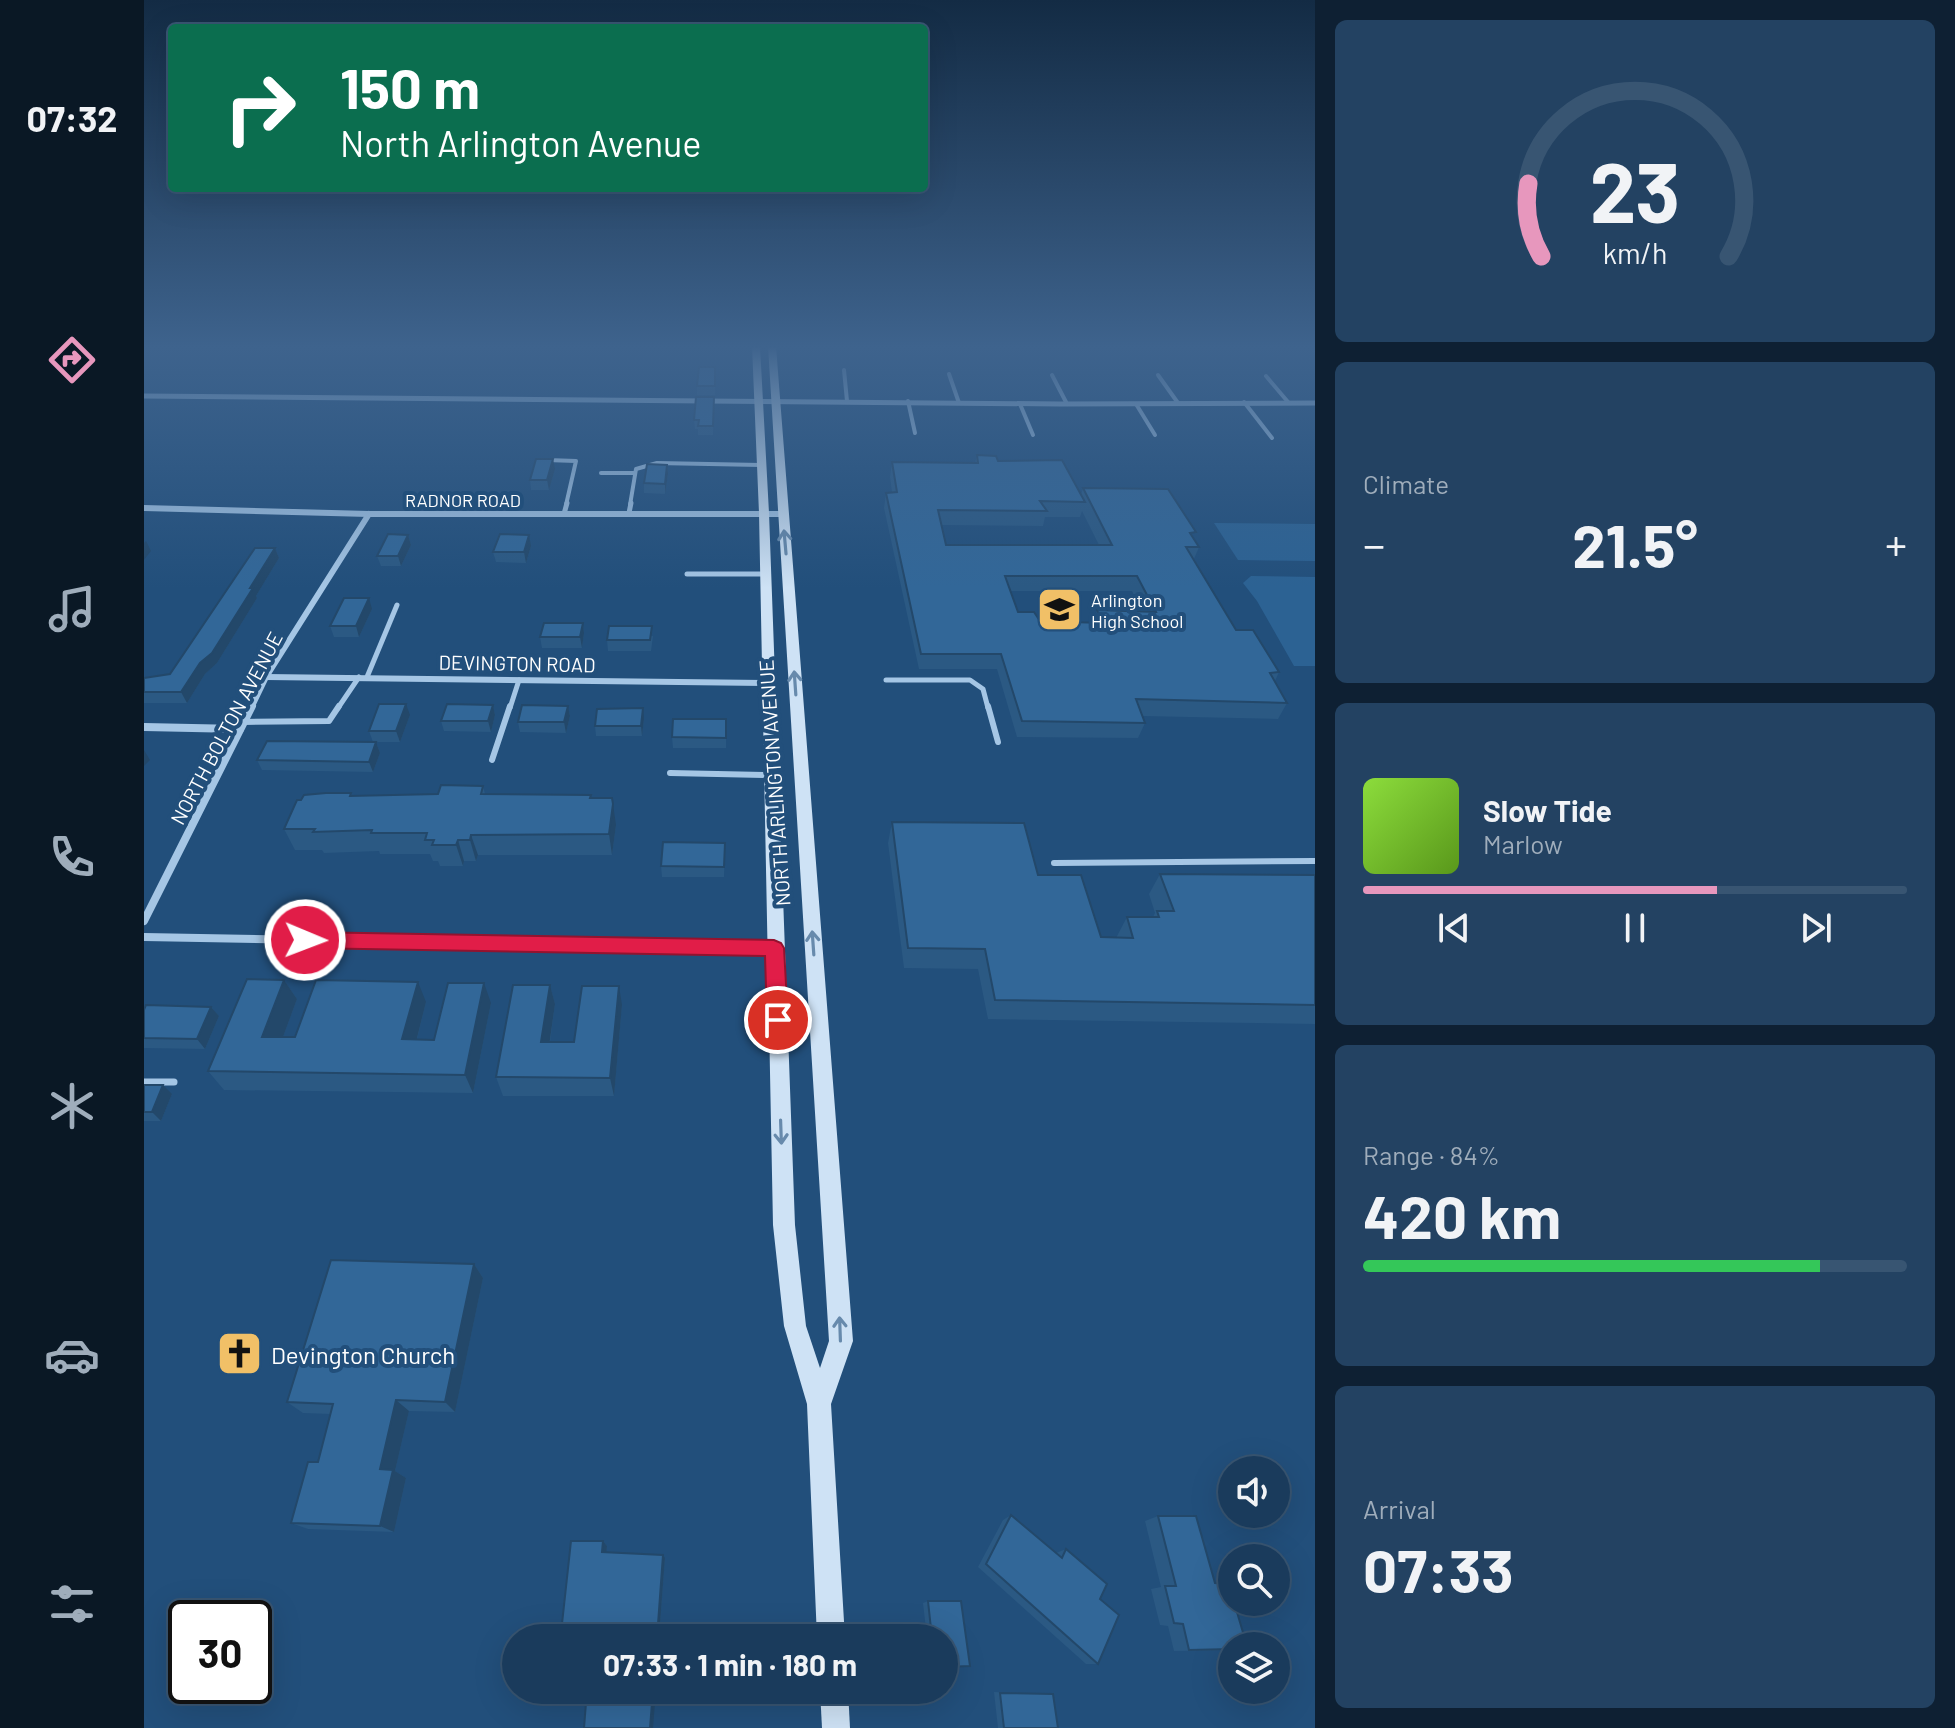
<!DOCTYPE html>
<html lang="en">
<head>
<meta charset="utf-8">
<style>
  :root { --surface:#1a3b5c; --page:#234262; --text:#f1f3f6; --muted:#9fadbb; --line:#385572; --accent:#e797bd }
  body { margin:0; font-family:Barlow,sans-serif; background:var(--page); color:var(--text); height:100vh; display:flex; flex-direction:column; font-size:30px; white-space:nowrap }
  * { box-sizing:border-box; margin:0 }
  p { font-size:26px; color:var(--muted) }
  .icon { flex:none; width:44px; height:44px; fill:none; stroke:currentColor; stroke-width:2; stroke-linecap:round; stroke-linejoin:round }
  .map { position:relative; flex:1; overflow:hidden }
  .panel { display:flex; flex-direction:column; gap:20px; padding:20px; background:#0e2033; width:640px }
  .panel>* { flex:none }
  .hud { position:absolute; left:24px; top:24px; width:760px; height:168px; border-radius:8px; box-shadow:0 8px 32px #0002,0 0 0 2px var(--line); background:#0b6e4f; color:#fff; overflow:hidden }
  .controls { position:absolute; left:1074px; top:1456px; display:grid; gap:16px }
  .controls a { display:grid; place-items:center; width:72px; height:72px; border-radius:50%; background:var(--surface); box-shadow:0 8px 32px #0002,0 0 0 2px var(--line); font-size:40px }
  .speed { position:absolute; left:24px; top:1600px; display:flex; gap:16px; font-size:40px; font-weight:700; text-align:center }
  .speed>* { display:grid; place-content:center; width:104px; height:104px; border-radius:50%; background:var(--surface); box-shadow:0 8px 32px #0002,0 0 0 2px var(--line); line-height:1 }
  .speed .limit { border:4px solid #111; border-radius:12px; background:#fff; color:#111 }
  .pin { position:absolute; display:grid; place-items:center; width:68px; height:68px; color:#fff; margin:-34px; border:4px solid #fff; border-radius:50%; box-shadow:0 2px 8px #0007 }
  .me { position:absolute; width:88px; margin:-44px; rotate:91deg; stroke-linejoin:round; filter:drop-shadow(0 0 6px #0008) }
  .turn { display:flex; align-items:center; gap:28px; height:168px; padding:0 40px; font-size:36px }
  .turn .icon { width:104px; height:104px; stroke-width:2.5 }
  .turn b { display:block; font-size:56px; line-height:68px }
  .big { font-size:60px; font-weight:700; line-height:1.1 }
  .panel .tile { flex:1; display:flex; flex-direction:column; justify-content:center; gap:12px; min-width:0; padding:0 28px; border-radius:12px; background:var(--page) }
  .panel .dial { align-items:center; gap:0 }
  .dial svg { height:208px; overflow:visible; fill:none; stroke:var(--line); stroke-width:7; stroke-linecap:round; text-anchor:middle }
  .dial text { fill:var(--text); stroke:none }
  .song { display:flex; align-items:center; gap:24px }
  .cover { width:96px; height:96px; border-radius:12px; background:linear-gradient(135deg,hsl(90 70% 55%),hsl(90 70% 35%)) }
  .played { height:8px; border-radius:4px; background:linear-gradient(90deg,var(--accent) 65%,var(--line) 65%) }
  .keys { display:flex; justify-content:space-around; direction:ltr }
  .heat { display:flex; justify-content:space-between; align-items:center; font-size:44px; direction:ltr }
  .charge { height:12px; border-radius:6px; background:linear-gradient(90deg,#34c759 84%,var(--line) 0) }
  .trip { position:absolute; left:358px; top:1624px; width:456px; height:80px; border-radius:40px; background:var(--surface); box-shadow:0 8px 32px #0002,0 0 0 2px var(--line); font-weight:700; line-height:80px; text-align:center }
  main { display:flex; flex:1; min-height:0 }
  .tab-bar { display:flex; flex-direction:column; width:144px; justify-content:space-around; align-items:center; background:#0a1825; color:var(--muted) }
  .tab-bar .icon { width:56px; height:56px }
  .tab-bar .selected { color:var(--accent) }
  .tab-bar b { font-size:36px; color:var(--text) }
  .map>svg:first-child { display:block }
  .green { fill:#2c6293 }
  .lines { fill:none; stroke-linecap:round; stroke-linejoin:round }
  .service-far4 { stroke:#a5c6e5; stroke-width:4 }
  .service-far3 { stroke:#a5c6e5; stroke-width:5 }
  .service-far2 { stroke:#a5c6e5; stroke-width:6 }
  .service-far1 { stroke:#a5c6e5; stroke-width:7 }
  .service { stroke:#a5c6e5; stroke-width:10 }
  .minor-far2 { stroke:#a5c6e5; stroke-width:5 }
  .minor-far1 { stroke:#a5c6e5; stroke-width:6 }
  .minor { stroke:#a5c6e5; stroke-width:8 }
  .secondary { fill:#cee2f5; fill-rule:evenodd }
  .wall { fill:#2b5983; fill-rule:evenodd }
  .shaded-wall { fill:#23486a }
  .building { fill:#326798; stroke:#23486a; stroke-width:2; fill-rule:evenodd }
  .oneway { stroke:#678aac }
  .route { fill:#e11d48; stroke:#92132f; stroke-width:2 }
  .labels { text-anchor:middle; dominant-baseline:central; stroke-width:8; stroke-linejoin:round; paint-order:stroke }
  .far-street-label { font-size:18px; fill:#fff; stroke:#224f7b }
  .far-poi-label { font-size:18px; fill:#fff; stroke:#224f7b; text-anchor:start }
  .street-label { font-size:20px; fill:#fff; stroke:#224f7b }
  .near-poi-label { font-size:24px; fill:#fff; stroke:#224f7b; text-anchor:start }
</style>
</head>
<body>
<main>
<nav class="tab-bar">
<b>07:32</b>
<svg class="icon selected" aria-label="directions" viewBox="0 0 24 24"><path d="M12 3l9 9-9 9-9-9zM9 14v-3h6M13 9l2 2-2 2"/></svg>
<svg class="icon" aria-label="music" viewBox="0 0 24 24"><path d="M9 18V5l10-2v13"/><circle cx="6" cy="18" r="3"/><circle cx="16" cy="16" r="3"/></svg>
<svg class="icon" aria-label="phone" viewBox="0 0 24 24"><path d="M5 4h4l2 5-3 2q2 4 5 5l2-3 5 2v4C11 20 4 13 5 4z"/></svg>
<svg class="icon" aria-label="climate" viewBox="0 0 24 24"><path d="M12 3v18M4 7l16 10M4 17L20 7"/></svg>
<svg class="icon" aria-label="car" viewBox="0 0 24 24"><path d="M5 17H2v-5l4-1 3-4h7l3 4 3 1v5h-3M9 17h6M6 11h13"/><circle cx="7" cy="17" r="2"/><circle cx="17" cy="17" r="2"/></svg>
<svg class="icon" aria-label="filters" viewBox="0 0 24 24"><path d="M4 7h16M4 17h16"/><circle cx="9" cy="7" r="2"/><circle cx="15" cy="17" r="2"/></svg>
</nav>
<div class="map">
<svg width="1171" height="1728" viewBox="0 0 1171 1728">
  <rect width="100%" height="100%" fill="#224f7b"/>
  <g class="green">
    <polygon points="1070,523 1171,524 1171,561 1094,560"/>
    <polygon points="1107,576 1171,577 1171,666 1150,666 1113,601 1099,583"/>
  </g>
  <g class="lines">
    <g class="service-far4">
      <polyline points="658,346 689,346"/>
      <polyline points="700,370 703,401"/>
      <polyline points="805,374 815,403"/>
      <polyline points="908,375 923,404"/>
      <polyline points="1014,375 1034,403"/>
      <polyline points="1122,376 1144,402"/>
      <polyline points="764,401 771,433"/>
      <polyline points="1100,402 1128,438"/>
      <polyline points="876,404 889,435"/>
      <polyline points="992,404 1011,435"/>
      <polyline points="403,460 432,461 422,505"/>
      <polyline points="457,473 491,473"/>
      <polyline points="486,505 492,469 513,463 617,465"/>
    </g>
    <g class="service-far3">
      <polyline points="485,513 487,503"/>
      <polyline points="420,514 423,503"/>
      <polyline points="543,574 621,574"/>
      <polyline points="223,677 253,605"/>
      <polyline points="742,680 826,680 839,689 844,708"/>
      <polyline points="194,708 215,677"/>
      <polyline points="366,708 375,680"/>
    </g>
    <g class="service-far2">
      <polyline points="844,706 854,742"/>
      <polyline points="99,722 185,721 195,706"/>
      <polyline points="348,760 366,706"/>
      <polyline points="526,773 626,775"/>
      <polyline points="910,863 1171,861"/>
    </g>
    <polyline class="service-far1" points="0,1082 30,1082"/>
    <polyline class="service" points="553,1691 681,1696"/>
    <polyline class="minor-far2" points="0,396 916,404 1171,403"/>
    <g class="minor-far1">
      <polyline points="0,508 225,514 639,514"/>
      <polyline points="122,677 624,683"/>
      <polyline points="107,708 122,677 225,514"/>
    </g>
    <g class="minor">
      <polyline points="0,727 96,729"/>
      <polyline points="0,921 108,706"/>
      <polyline points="0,937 630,948"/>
    </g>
    <g class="secondary">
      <polygon points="608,346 616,346 625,513 651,1225 662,1326 676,1368 685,1341 624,346 632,346 709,1341 687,1404 701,1638 673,1638 663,1404 640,1326 629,1225 615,513"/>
      <polygon points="676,1690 704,1690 706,1728 678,1728"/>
    </g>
  </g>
  <g class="wall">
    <polygon points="571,367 571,395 553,395 553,386"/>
    <polygon points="570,397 569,435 554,435 554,429 551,429 550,420"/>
    <path d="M833,455L854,461L937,495L939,488L1050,538L1055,547L1050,559L1092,630L1135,672L1131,681L1143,703L1134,719L998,716L1001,723L994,738L873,737L853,669H775L740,508L742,493L748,492L746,477L748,462L831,463ZM938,511L955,545H802L798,525L899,526L901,517H936ZM867,591H988L998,612L953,610L949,622L896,621L874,612Z"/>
    <polygon points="523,465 524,474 521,494 500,493 500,483"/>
    <polygon points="411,469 405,490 387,490 386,480"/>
    <polygon points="264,535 267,545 257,566 237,566 233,556"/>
    <polygon points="387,546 382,563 352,562 349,552"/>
    <polygon points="131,548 135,558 112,596 113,598 73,663 61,674 43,703 0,703 0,678 26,674"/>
    <polygon points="228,609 215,637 190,637 186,626"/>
    <polygon points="439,623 440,633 438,648 398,648 396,637"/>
    <polygon points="509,636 507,651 464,651 463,640"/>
    <polygon points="349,705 351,715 347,732 300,731 297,721"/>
    <polygon points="424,706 426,716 422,733 376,732 374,722"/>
    <polygon points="266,715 256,742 229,742 225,731"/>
    <polygon points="500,719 498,736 452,736 451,726"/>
    <polygon points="582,719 582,748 529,748 528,737"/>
    <polygon points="232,742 236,753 229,772 118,770 113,760"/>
    <polygon points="339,786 341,794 447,798 472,825 468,855 334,855 332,861 320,861 319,866 296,866 294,861 289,861 286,854 236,854 235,851 180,853 178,850 151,850 140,829 207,793 208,796 294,794"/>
    <polygon points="748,822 894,875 957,937 972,938 983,917 1009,917 1011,913 1005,894 1016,874 1171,875 1171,1024 844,1019 834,969 760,968 744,843"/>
    <polygon points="581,843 580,877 518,877 517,866"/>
    <polygon points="140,980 153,999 139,1037 151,1037 282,1002 273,1039 290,1040 347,1003 329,1093 80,1090 64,1071"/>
    <polygon points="406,985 411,1004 406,1042 430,1042 478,1005 470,1096 359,1096 352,1077"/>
    <polygon points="67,1007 75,1016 61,1049 0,1048 0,1010"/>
    <polygon points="0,1085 28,1094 17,1121 0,1121"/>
    <polygon points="330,1264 339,1278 311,1412 265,1411 251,1471 262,1478 250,1532 164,1529 147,1523 174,1462 187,1414 159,1413 143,1402"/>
    <polygon points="867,1515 912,1553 922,1549 956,1599 954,1664 942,1664 834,1567 859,1520"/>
    <polygon points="1014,1516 1088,1646 1088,1650 1030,1651 1024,1626 1016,1625 1007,1589 1017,1587 1001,1521"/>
    <polygon points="459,1541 463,1546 462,1552 521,1558 515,1638 448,1638 449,1636 422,1635 417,1633"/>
    <polygon points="784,1601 800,1638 783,1638 779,1603"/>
    <polygon points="850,1692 909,1694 914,1728 854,1728"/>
  </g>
  <g class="shaded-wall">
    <polygon points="409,459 411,469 405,490 403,480"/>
    <polygon points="523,465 524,474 521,494 521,484"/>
    <polygon points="264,535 267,545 257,566 254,556"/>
    <polygon points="385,535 387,546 382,563 380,552"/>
    <polygon points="2,541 7,551 0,560 0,543"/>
    <polygon points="131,548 135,558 112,596 113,598 73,663 61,674 43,703 37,692"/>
    <polygon points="225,598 228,609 215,637 212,626"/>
    <polygon points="439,623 440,633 438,648 436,637"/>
    <polygon points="262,704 266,715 256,742 252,731"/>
    <polygon points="349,705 351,715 347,732 344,721"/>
    <polygon points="424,706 426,716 422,733 420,722"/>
    <polygon points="499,708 500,719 498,736 497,726"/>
    <polygon points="232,742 236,753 229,772 225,762"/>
    <polygon points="0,750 6,760 0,766"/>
    <polygon points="469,804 472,825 468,855 465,834"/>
    <polygon points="327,835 334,855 332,861 326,840"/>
    <polygon points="314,840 320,861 319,866 312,845"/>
    <polygon points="140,980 153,999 132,1056 118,1037"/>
    <polygon points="274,982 282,1002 268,1058 258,1039"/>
    <polygon points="340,983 347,1003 329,1093 321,1075"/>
    <polygon points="406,985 411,1004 403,1060 397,1042"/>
    <polygon points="475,986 478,1005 470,1096 466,1078"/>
    <polygon points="67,1007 75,1016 61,1049 53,1039"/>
    <polygon points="19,1085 28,1094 17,1121 8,1112"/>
    <polygon points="330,1264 339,1278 311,1412 301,1402"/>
    <polygon points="252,1400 265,1411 251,1471 262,1478 250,1532 236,1526 236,1469"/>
    <polygon points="459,1541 463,1546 462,1556 458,1552"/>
    <polygon points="519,1555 521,1558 515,1638 513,1638"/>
    <polygon points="509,1690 512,1690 509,1728 506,1728"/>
  </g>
  <g class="building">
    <polygon points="555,367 571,367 571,386 553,386"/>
    <polygon points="552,397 570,397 569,426 554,426 555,420 550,420"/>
    <path d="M833,455L852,456L854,461L918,460L941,502L896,501L903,511L794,510L802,545H968L939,488L1024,489L1052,532L1046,533L1055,547H1042L1092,630H1109L1135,672L1126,673L1143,703L992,699L1001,723L878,721L857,654H777L742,493L753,492L748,462L834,463ZM861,576H993L1012,612L953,610L958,623L896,621L890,612H874Z"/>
    <polygon points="392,459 409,459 403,480 386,480"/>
    <polygon points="503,464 523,465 521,484 500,483"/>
    <polygon points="244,534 264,535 254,556 233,556"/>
    <polygon points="356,534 385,535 380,552 349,552"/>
    <polygon points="111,548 131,548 106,588 109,588 68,653 56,663 37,692 0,692 0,678 26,674"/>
    <polygon points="200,598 225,598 212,626 186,626"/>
    <polygon points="400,623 439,623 436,637 396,637"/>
    <polygon points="465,626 508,626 506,640 463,640"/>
    <polygon points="235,704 262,704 252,731 225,731"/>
    <polygon points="303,704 349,705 344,721 297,721"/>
    <polygon points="378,705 424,706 420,722 374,722"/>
    <polygon points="499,708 497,726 451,726 453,709"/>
    <polygon points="529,719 582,719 582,738 528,737"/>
    <polygon points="123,741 232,742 225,762 113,760"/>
    <polygon points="297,785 339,786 337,794 447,795 446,798 468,798 469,804 465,834 327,835 326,840 314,840 312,845 288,845 290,840 281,840 283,833 227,833 228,830 169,832 171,829 140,829 153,800 157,800 160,795 182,793 207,793 206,796 294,794"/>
    <polygon points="748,822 880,823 894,875 937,875 957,937 989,938 983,917 1015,917 1013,911 1030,911 1016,874 1171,875 1171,1005 851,1000 841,949 764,948"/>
    <polygon points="519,842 581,843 580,867 517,866"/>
    <polygon points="103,979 140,980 118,1037 151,1037 172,980 274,982 258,1039 290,1040 304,983 340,983 321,1075 64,1071"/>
    <polygon points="369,985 406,985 397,1042 430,1042 438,986 475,986 466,1078 352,1077"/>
    <polygon points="2,1005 67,1007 53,1039 0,1038 0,1010"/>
    <polygon points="0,1085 19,1085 8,1112 0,1112"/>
    <polygon points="187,1260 330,1264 301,1402 252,1400 236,1469 249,1470 236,1526 147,1523 164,1462 174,1462 189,1404 143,1402"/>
    <polygon points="867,1515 918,1558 922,1549 963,1584 956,1599 975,1615 954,1664 842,1564"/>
    <polygon points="1014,1516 1052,1516 1071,1583 1085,1584 1088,1595 1088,1602 1090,1602 1103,1646 1088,1646 1088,1649 1045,1650 1039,1624 1030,1623 1021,1586 1032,1586"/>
    <polygon points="427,1541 459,1541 458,1552 519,1555 513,1638 448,1638 449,1634 417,1633"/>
    <polygon points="784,1601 817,1601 826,1666 800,1667 800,1638 788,1638"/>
    <polygon points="443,1690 509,1690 506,1728 440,1728"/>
    <polygon points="856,1693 909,1694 914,1728 860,1728"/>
  </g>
  <defs><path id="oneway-shaft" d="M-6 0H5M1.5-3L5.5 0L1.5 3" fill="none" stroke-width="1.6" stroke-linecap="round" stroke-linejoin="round" transform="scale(2)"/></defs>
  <g class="oneway">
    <use href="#oneway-shaft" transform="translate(641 542) rotate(-95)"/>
    <use href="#oneway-shaft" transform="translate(651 683) rotate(-94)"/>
    <use href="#oneway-shaft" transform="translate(669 943) rotate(-94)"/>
    <use href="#oneway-shaft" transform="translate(637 1132) rotate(88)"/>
    <use href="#oneway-shaft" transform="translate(696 1329) rotate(-92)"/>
  </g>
  <linearGradient id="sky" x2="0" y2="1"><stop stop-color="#132b44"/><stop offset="0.59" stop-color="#3e638d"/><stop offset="1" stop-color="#3e638d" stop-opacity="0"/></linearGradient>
  <rect width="1171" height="588" fill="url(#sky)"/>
  <polygon class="route" points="161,932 630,940 637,943 640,948 644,1020 641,1027 634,1029 626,1027 623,1020 621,956 161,948 155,946 152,940 155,935"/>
  <defs>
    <symbol id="school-square" viewBox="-11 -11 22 22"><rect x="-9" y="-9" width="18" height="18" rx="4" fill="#f1c067" stroke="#224f7b"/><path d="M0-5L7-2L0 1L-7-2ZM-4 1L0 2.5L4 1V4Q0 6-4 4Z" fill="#111"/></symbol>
    <symbol id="church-square" viewBox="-11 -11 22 22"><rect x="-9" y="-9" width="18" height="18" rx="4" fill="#f1c067" stroke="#224f7b"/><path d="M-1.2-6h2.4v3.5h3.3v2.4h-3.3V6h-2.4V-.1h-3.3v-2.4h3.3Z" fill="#111"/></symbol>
  </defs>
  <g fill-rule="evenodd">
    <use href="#school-square" x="890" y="584" width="51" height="51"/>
    <use href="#church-square" x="70" y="1328" width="51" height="51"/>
  </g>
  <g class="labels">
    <g class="far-street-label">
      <text x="319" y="500">RADNOR ROAD</text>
    </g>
    <g class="far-poi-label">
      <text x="947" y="600">Arlington<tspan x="947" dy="21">High School</tspan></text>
    </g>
    <g class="street-label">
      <text transform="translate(373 663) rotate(1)">DEVINGTON ROAD</text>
      <text transform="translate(82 728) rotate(-62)">NORTH BOLTON AVENUE</text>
      <text transform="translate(630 783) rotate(-94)">NORTH ARLINGTON AVENUE</text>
    </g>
    <g class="near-poi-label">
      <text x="127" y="1354">Devington Church</text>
    </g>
  </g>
</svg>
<div class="controls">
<a><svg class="icon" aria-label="sound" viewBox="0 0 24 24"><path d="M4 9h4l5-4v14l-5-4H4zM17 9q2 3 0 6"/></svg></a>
<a><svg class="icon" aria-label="search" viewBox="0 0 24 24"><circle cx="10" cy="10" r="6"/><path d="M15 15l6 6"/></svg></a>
<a><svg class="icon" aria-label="layers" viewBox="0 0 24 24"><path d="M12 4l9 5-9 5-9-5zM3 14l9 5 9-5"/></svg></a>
</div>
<div class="speed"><div class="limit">30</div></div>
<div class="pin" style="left:634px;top:1020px;background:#d93025"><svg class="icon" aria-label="arrive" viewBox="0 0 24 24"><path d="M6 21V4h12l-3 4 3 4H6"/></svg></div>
<svg class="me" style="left:161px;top:940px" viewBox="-20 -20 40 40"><circle r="17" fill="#e11d48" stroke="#fff" stroke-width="3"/><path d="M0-11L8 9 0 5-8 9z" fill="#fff"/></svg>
<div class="trip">07:33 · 1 min · 180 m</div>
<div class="hud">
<div class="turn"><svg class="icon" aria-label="right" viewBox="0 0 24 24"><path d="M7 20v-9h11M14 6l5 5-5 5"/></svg><div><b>150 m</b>North Arlington Avenue</div></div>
</div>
</div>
<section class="panel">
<div class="tile dial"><svg viewBox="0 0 100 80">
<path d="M14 69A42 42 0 1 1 86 69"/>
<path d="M14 69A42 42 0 0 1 9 41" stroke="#e797bd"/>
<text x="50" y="56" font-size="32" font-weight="700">23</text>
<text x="50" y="72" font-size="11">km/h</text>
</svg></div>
<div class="tile"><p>Climate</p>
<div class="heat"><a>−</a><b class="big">21.5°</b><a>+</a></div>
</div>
<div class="tile">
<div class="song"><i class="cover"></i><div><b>Slow Tide</b><p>Marlow</p></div></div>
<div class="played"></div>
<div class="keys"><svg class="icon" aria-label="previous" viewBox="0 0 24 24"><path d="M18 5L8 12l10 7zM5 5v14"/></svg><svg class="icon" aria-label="pause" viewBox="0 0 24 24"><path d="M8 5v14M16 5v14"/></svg><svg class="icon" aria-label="next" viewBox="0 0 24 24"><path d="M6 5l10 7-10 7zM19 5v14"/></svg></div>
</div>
<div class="tile"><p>Range · 84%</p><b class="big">420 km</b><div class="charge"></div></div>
<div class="tile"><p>Arrival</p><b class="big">07:33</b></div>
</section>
</main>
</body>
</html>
